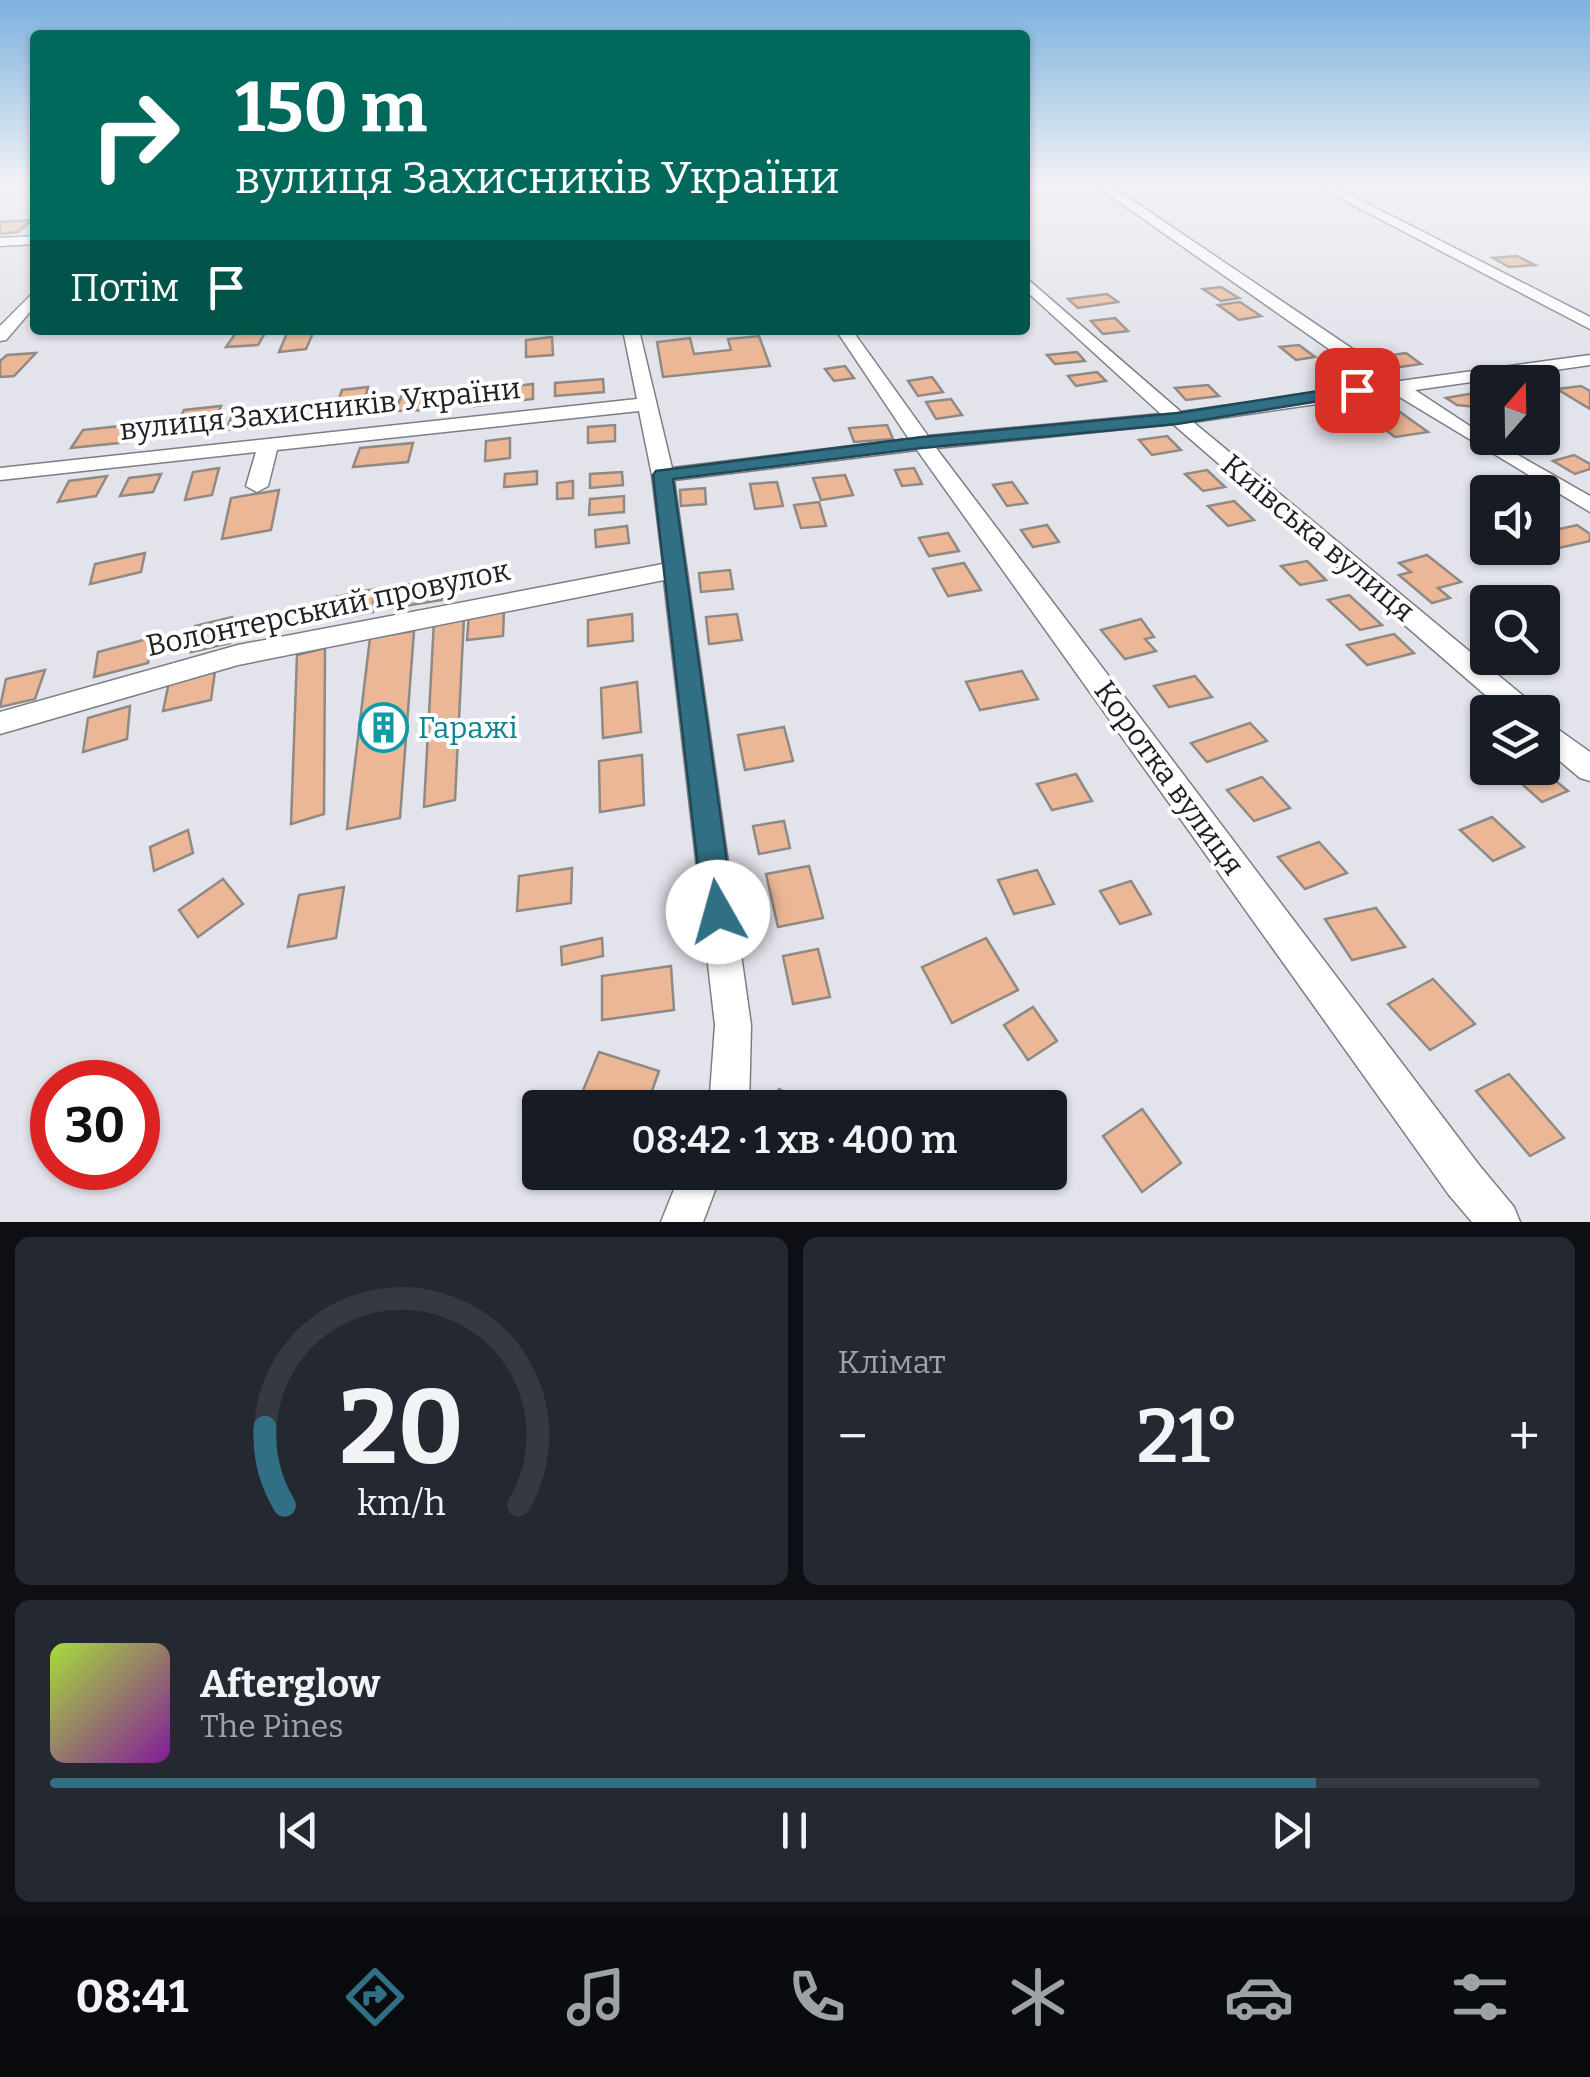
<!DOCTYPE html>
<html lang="uk">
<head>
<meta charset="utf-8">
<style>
  :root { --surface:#171b24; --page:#242831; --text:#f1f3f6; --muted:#9ea1a6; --line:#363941; --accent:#316f85 }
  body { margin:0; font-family:Bitter,serif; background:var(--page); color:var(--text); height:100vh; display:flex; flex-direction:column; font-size:38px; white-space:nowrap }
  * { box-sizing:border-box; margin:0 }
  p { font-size:32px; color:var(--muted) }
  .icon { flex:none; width:55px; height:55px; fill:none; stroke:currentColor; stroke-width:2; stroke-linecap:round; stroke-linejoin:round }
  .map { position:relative; height:1222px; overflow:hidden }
  .side { display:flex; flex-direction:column; gap:15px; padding:15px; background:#0d0f14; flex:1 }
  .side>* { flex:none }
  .top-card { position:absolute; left:30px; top:30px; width:1000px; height:305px; border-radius:10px; box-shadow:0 2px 8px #0004; background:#00695c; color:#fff; overflow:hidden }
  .needle { width:65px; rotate:20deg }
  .buttons { position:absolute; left:1470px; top:365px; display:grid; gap:20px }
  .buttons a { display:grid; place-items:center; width:90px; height:90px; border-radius:10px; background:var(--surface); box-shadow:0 2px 8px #0004; font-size:50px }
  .speed { position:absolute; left:30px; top:1060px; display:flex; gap:20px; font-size:50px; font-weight:700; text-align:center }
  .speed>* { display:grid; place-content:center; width:130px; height:130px; border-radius:50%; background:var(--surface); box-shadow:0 2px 8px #0004; line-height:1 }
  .speed .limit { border:15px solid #d22; background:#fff; color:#111 }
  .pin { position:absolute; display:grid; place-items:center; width:85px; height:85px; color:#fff; margin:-42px; border-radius:20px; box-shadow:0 5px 15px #0006 }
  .me { position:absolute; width:110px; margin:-55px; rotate:353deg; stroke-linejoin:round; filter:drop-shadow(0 0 8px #0008) }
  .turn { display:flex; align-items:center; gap:35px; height:210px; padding:0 40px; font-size:45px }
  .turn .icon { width:130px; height:130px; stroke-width:2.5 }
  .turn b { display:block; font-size:70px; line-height:85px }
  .then { display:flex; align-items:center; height:95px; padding:0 40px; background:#0003; gap:20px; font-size:38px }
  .big { font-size:75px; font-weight:600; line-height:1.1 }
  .side .widget { flex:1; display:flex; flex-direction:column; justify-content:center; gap:15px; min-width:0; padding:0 35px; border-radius:15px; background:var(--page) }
  .side .dial { align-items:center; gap:0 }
  .dial svg { height:260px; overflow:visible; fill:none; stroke:var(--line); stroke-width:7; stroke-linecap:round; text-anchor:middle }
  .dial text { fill:var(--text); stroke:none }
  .song { display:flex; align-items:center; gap:30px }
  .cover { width:120px; height:120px; border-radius:15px; background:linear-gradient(135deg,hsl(80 70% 55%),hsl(290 70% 35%)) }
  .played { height:10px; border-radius:5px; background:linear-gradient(90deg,var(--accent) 85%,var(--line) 85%) }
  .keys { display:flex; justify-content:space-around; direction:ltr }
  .heat { display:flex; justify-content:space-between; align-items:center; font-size:55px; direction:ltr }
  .side .tiles { flex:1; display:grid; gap:15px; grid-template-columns:1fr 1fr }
  .widget:last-child { grid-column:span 2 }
  .trip { position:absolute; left:522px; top:1090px; width:545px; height:100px; border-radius:10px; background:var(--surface); box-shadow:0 2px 8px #0004; font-weight:600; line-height:100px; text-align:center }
  .tabs { display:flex; height:160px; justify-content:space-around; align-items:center; background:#090b0e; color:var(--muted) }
  .tabs .icon { width:70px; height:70px }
  .tabs .on { color:var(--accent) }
  .tabs b { font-size:45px; color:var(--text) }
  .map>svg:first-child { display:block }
  .building { fill:#ebb796; stroke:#908984; stroke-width:2.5 }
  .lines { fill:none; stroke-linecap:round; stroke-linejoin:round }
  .minor-casing { stroke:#7c7d85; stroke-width:3 }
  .minor { fill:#fff; fill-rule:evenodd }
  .route { fill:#316f85; stroke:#204856; stroke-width:2.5 }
  .labels { text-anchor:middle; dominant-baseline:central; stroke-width:8; stroke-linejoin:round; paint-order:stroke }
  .street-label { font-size:30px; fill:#1f2023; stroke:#fff }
  .culture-label { font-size:30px; fill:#0d838f; stroke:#fff; text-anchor:start }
</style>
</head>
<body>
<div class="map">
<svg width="1590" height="1222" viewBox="0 0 1590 1222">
  <rect width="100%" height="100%" fill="#e2e3eb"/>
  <g class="building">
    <polygon points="32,220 18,232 0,234 0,222"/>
    <polygon points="1517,256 1535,265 1509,267 1493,258"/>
    <polygon points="1221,287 1239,298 1221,301 1203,289"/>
    <polygon points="1107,294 1118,302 1078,308 1068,299"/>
    <polygon points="1240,302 1261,316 1239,320 1218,305"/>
    <polygon points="1115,318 1128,331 1103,334 1091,321"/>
    <polygon points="238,330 267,330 258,345 226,347"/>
    <polygon points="314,331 306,349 279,352 287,333"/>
    <polygon points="759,336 770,366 663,377 657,342 690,338 694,354 731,350 728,339"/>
    <polygon points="552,337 553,355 526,357 526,340"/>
    <polygon points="1299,345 1315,357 1296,360 1280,347"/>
    <polygon points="1077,352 1085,361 1055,364 1047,355"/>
    <polygon points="36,353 14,376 0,377 0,361 7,355"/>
    <polygon points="1406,353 1421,364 1393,368 1378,357"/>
    <polygon points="845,366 854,378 834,381 825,369"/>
    <polygon points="1097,372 1106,381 1076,386 1068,376"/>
    <polygon points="932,377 943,392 918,396 908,381"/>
    <polygon points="603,379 604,392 555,396 555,383"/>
    <polygon points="533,384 533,399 474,406 475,391"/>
    <polygon points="1208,385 1219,396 1186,400 1175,388"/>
    <polygon points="1581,386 1590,391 1590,409 1557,389"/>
    <polygon points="368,387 360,417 332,419 342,390"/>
    <polygon points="1480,392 1488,397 1488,408 1457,405 1446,398"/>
    <polygon points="434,394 428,410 395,411 402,395"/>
    <polygon points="951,399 962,415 936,419 926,402"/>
    <polygon points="296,404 290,423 226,430 234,411"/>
    <polygon points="221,406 210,431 154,434 162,418 181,416 184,410"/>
    <polygon points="1393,407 1428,432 1395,437 1361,411"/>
    <polygon points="139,424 129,442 71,448 83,430"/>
    <polygon points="615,425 615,441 588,443 588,427"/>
    <polygon points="887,425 893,439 854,442 849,428"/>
    <polygon points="1167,436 1181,450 1152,455 1139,440"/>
    <polygon points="510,438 510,458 485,461 486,441"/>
    <polygon points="1506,438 1539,438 1548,443 1526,449"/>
    <polygon points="413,443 408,462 353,467 360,448"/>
    <polygon points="1574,455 1590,464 1590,469 1575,474 1553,461"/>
    <polygon points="219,468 212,495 185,500 193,472"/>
    <polygon points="914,468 922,484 902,486 895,470"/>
    <polygon points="1207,470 1225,487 1203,491 1185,474"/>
    <polygon points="537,471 537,484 504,487 505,474"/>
    <polygon points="622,472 623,485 590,488 590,474"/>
    <polygon points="161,474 153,492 120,496 129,478"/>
    <polygon points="845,475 853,495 821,500 813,478"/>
    <polygon points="107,476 96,496 58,502 69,481"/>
    <polygon points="573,481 573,498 557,499 557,483"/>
    <polygon points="777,482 783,506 755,509 750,484"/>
    <polygon points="1012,482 1027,503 1007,506 993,485"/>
    <polygon points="705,488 706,504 681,506 680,490"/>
    <polygon points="279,490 271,530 222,539 231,498"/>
    <polygon points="624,496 624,512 589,515 590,499"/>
    <polygon points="1234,501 1254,520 1228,526 1208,506"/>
    <polygon points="819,502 826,526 801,528 794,505"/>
    <polygon points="1047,525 1059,542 1033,547 1021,530"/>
    <polygon points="1577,525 1590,534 1590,541 1559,548 1542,536 1542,533"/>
    <polygon points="627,526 629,543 596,547 595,530"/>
    <polygon points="948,533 959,551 929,556 919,538"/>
    <polygon points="145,553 141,572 90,584 95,564"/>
    <polygon points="1427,555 1461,582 1438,588 1450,598 1432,603 1399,575 1411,572 1399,563"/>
    <polygon points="1307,561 1326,580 1300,585 1281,566"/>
    <polygon points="964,563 981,590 948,596 933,569"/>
    <polygon points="730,570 733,589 701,592 699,573"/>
    <polygon points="443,579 442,600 392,608 394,587"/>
    <polygon points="374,589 373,612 332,620 335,597"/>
    <polygon points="1349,595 1382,625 1360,630 1328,600"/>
    <polygon points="504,610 503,636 467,640 469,614"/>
    <polygon points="632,614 633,641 588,646 588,620"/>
    <polygon points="737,614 742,640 709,644 706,617"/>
    <polygon points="232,617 230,643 191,652 195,626"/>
    <polygon points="464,617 455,800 424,807 434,621"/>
    <polygon points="1141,619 1154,637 1145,639 1156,651 1125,659 1101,630"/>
    <polygon points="414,631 400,818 347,829 370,638"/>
    <polygon points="1394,634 1414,653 1367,665 1347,645"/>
    <polygon points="151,638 148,663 94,677 98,652"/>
    <polygon points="325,648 324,814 291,824 297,655"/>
    <polygon points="45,670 35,699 0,707 6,679"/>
    <polygon points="215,671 211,700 163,711 169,682"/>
    <polygon points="1022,671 1038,699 980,710 966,682"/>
    <polygon points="1195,676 1212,697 1169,707 1154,686"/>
    <polygon points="637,682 641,732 603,738 601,688"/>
    <polygon points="130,706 127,739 83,752 88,718"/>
    <polygon points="1250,723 1267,741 1207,762 1191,743"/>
    <polygon points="784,727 793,761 745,770 738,735"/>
    <polygon points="642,755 644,805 600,812 599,761"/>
    <polygon points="1540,768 1568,791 1542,802 1513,776"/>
    <polygon points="1076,774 1092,801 1052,810 1037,784"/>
    <polygon points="1262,777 1290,808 1254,821 1227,790"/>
    <polygon points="1492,817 1524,847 1493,861 1460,830"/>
    <polygon points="784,821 790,848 759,854 753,826"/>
    <polygon points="188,830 193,853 154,871 150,847"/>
    <polygon points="1319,842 1347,873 1305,889 1278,857"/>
    <polygon points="809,866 823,918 778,927 766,874"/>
    <polygon points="572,868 571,903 517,911 519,876"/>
    <polygon points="1037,870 1054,904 1014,914 998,880"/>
    <polygon points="223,879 243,904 198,937 179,910"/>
    <polygon points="1131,881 1151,914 1120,924 1100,891"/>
    <polygon points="344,887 336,938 288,947 299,895"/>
    <polygon points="1376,908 1405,947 1352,960 1325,919"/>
    <polygon points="602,938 603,956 562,965 561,947"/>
    <polygon points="986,938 1018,990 952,1023 922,967"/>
    <polygon points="818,949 830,997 793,1004 783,956"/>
    <polygon points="671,966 674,1010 602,1020 602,976"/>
    <polygon points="1433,979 1475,1024 1430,1050 1388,1004"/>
    <polygon points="1033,1007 1057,1041 1028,1060 1004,1025"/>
    <polygon points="599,1052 659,1071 646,1108 603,1108 579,1100"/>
    <polygon points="1509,1074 1564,1138 1530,1156 1476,1091"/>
    <polygon points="779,1089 813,1108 770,1108"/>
    <polygon points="1142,1109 1181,1163 1142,1192 1103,1136"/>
  </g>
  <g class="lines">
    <defs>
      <g id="minor">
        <polygon points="1092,183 1107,183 1400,381 1590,355 1590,365 1415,390 1488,438 1590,496 1590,512 1393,393 1193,422 1533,704 1537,712 1505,712 1173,424 936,448 1479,1165 1514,1207 1520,1222 1472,1222 1449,1195 917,450 674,480 751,1025 749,1108 709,1108 715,1025 664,580 238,665 0,734 0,712 238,645 663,564 652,475 639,411 277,450 268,486 257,492 246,486 256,452 0,480 0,468 637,399 623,330 639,330 672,468 909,439 836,330 852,330 928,436 1161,414 1025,290 1025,277 1181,412 1379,384"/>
        <polygon points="1311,183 1327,183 1590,317 1590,329"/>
        <polygon points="35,236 35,244 0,246 0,238"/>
        <polygon points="35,291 35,306 6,340 0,341 0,326"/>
        <polygon points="1542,718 1590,752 1590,781 1580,778 1542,746"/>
        <polygon points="681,1172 722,1172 703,1222 661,1222"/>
      </g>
    </defs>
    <use href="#minor" class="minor-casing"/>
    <use href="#minor" class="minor"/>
  </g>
  <linearGradient id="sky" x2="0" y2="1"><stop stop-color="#7cb1de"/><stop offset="0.52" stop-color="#f2f2f6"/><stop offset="1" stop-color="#f2f2f6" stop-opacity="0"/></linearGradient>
  <rect width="1590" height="354" fill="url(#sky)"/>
  <polygon class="route" points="1357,385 1363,387 1363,394 1177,424 922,448 673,479 734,912 729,922 718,926 707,922 703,912 653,475 656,471 922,437 1177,413"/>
  <defs>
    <symbol id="building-ring" viewBox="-11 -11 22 22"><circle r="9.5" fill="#fff" stroke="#0f9aa8" stroke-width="1.5"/><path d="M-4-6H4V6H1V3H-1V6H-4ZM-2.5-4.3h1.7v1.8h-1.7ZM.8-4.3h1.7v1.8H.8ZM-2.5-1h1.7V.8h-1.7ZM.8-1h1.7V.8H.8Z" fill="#0f9aa8"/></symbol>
  </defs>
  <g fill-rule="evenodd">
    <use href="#building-ring" x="356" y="700" width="55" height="55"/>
  </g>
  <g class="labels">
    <g class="street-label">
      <text transform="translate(320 409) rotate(-6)">вулиця Захисників України</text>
      <text transform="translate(1318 538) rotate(40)">Київська вулиця</text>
      <text transform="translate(328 608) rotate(-12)">Волонтерський провулок</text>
      <text transform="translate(1169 778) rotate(54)">Коротка вулиця</text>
    </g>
    <g class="culture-label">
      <text x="418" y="728">Гаражі</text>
    </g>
  </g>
</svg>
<div class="buttons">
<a><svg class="needle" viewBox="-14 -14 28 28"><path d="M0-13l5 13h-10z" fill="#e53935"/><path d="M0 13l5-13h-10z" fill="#9ea1a6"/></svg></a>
<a><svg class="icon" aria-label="sound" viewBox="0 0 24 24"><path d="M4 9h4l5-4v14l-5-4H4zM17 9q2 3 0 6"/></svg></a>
<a><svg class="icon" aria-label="search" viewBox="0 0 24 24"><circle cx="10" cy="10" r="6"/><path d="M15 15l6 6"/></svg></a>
<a><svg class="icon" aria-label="layers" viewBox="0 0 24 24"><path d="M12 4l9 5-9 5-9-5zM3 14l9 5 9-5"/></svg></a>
</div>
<div class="speed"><div class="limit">30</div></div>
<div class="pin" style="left:1357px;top:390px;background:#d93025"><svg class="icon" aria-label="arrive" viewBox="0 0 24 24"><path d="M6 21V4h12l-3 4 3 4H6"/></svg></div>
<svg class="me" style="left:718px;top:912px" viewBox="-20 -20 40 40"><circle r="19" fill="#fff"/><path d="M0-13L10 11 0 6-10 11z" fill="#316f85"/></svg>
<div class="trip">08:42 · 1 хв · 400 m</div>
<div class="top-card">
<div class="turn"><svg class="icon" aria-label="right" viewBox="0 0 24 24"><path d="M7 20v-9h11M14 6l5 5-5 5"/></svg><div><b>150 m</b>вулиця Захисників України</div></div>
<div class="then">Потім<svg class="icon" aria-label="arrive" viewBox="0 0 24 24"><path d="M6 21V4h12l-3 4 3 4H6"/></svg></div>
</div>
</div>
<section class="side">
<div class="tiles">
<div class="widget dial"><svg viewBox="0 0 100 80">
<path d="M14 69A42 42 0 1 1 86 69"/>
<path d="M14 69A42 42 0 0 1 8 45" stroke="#316f85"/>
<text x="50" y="56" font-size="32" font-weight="700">20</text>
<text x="50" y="72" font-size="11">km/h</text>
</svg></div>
<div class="widget"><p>Клімат</p>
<div class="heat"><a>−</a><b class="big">21°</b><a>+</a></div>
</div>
<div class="widget">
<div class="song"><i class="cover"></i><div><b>Afterglow</b><p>The Pines</p></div></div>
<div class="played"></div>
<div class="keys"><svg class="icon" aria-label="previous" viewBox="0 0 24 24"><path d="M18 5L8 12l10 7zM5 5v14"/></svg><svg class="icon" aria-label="pause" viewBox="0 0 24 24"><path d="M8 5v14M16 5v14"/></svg><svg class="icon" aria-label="next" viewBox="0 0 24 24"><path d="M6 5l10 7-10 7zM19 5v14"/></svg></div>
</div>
</div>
</section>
<nav class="tabs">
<b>08:41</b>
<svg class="icon on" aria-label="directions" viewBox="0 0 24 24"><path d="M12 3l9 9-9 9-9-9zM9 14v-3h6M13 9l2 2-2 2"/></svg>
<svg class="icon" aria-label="music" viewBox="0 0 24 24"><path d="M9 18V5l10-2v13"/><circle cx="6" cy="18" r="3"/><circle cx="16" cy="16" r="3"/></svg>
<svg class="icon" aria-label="phone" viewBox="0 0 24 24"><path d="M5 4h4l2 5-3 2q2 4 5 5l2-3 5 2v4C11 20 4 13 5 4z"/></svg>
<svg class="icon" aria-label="climate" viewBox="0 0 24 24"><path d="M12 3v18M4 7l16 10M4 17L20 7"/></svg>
<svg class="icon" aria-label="car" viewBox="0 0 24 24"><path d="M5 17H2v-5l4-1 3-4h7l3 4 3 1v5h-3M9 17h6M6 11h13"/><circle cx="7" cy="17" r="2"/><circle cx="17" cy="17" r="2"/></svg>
<svg class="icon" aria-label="filters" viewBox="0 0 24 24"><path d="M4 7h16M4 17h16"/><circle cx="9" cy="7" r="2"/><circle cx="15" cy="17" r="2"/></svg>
</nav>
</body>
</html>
